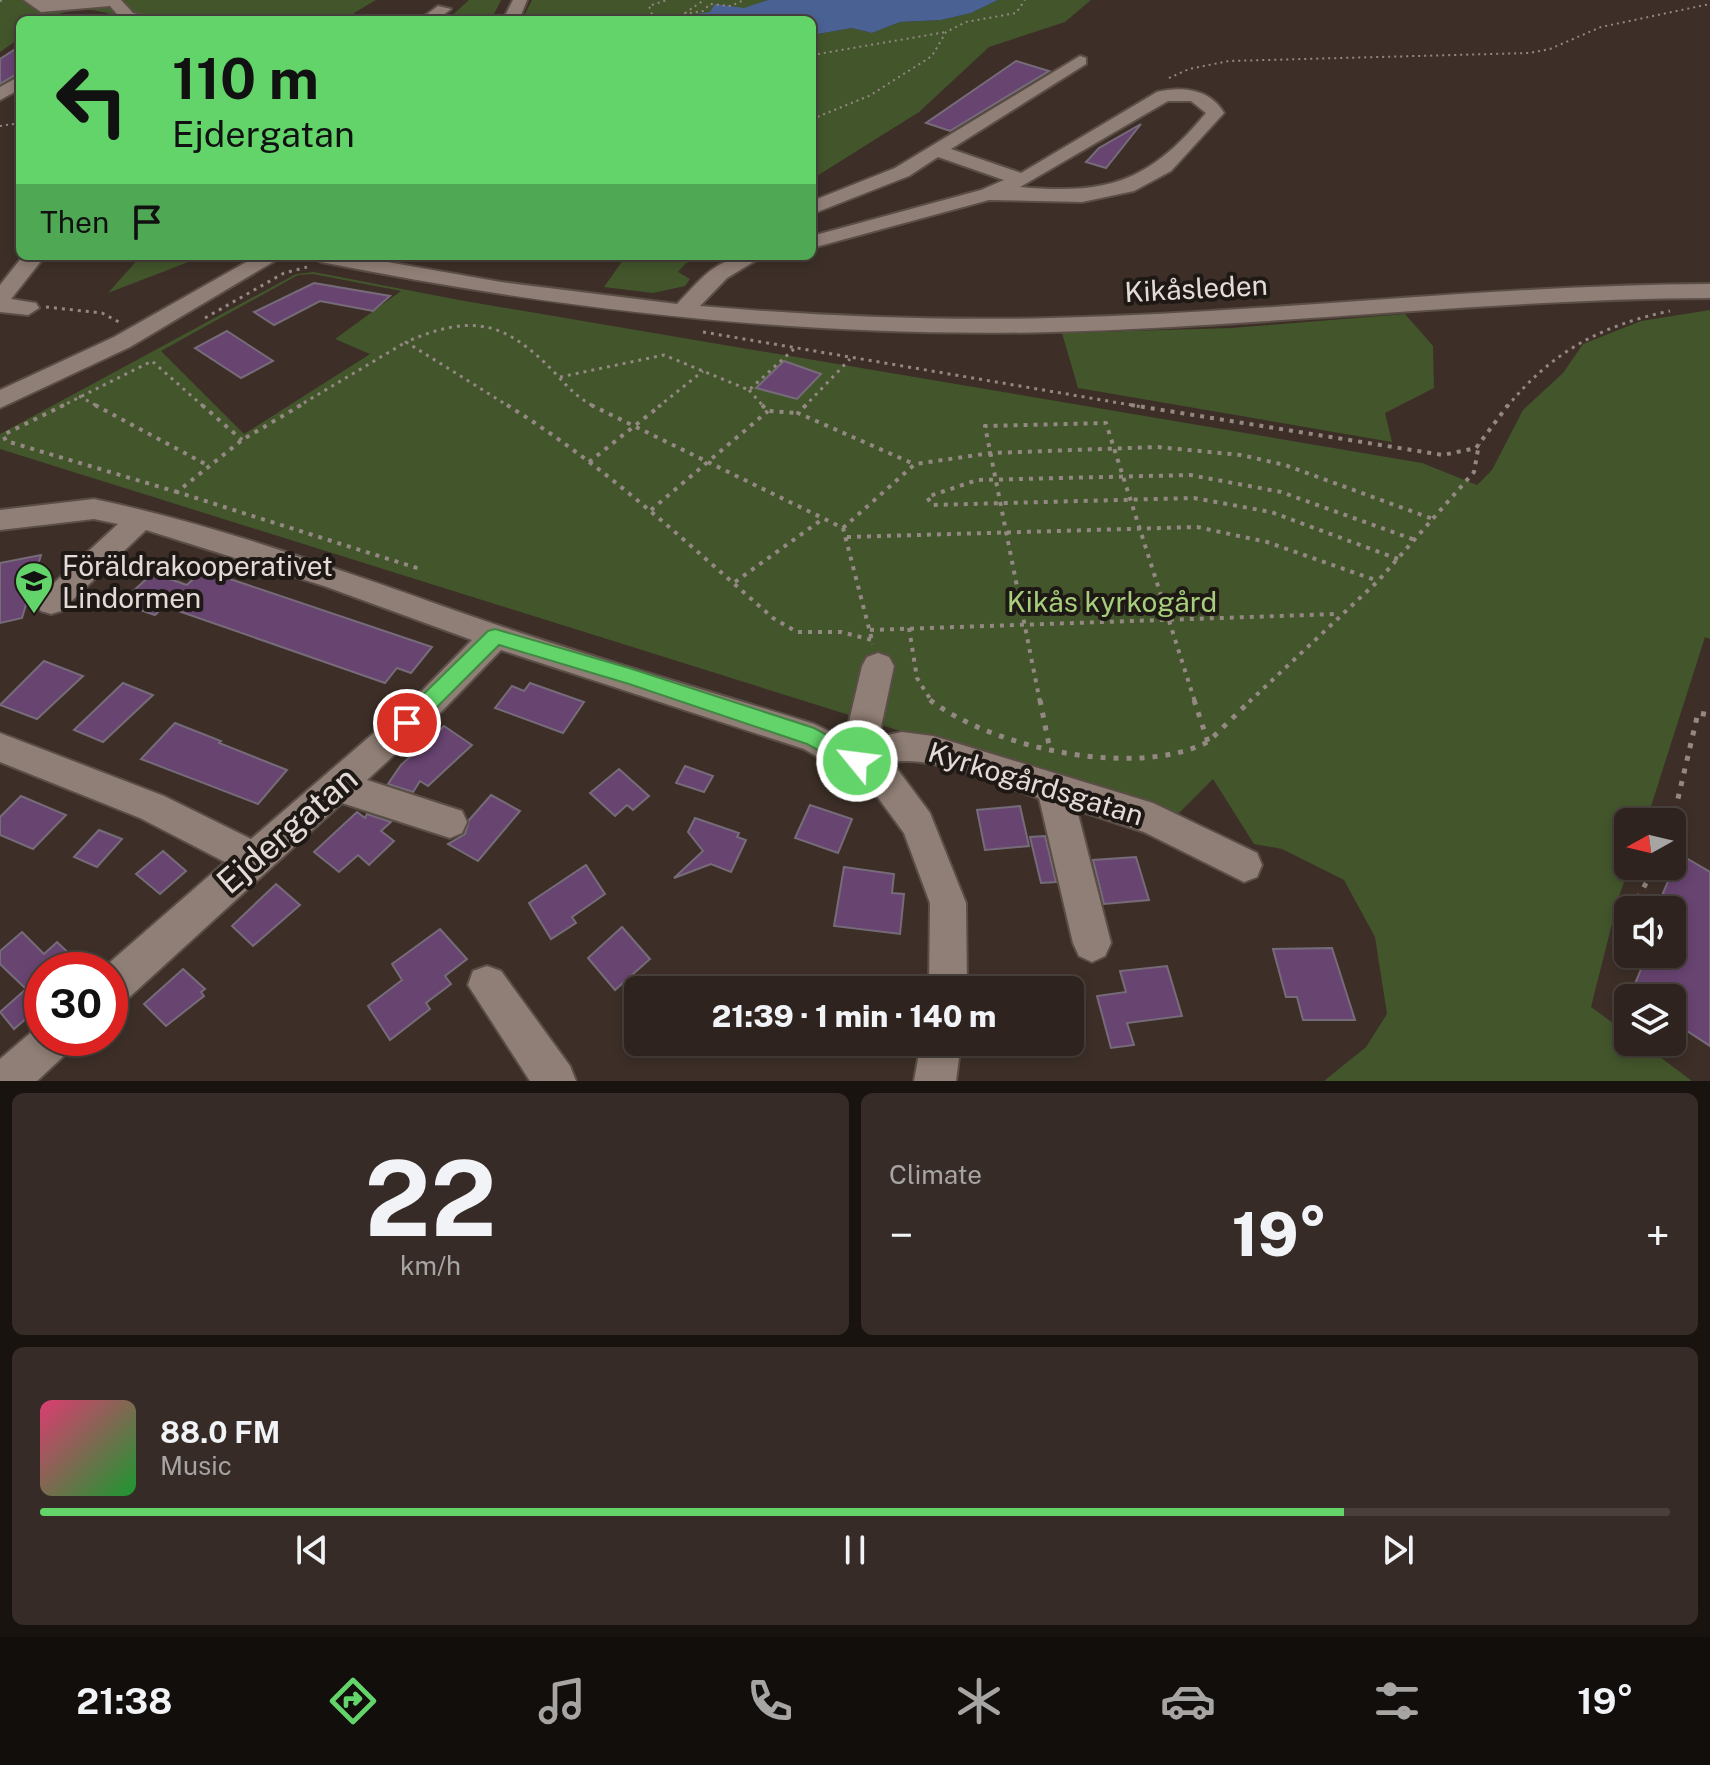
<!DOCTYPE html>
<html lang="en">
<head>
<meta charset="utf-8">
<style>
  :root { --surface:#2e231e; --page:#362b27; --text:#f1f3f6; --muted:#a7a4a4; --line:#49403c; --accent:#63d469 }
  body { margin:0; font-family:"Public Sans",sans-serif; background:var(--page); color:var(--text); height:100vh; display:flex; flex-direction:column; font-size:30px; white-space:nowrap }
  * { box-sizing:border-box; margin:0 }
  p { font-size:26px; color:var(--muted) }
  .icon { flex:none; width:44px; height:44px; fill:none; stroke:currentColor; stroke-width:2; stroke-linecap:round; stroke-linejoin:round }
  .map { position:relative; height:1081px; overflow:hidden }
  .drawer { display:flex; flex-direction:column; gap:12px; padding:12px; background:#191310; flex:1 }
  .drawer>* { flex:none }
  .top-card { position:absolute; left:16px; top:16px; width:800px; height:244px; border-radius:12px; box-shadow:0 4px 12px #0003,0 0 0 2px var(--line); background:#63d469; color:#111; overflow:hidden }
  .needle { width:52px; rotate:262deg }
  .controls { position:absolute; left:1614px; top:808px; display:grid; gap:16px }
  .controls a { display:grid; place-items:center; width:72px; height:72px; border-radius:12px; background:var(--surface); box-shadow:0 4px 12px #0003,0 0 0 2px var(--line); font-size:40px }
  .speed { position:absolute; left:24px; top:952px; display:flex; gap:16px; font-size:40px; font-weight:700; text-align:center }
  .speed>* { display:grid; place-content:center; width:104px; height:104px; border-radius:50%; background:var(--surface); box-shadow:0 4px 12px #0003,0 0 0 2px var(--line); line-height:1 }
  .speed .limit { border:12px solid #d22; background:#fff; color:#111 }
  .pin { position:absolute; display:grid; place-items:center; width:68px; height:68px; color:#fff; margin:-34px; border:4px solid #fff; border-radius:50%; box-shadow:0 2px 8px #0007 }
  .me { position:absolute; width:88px; margin:-44px; rotate:299deg; stroke-linejoin:round; filter:drop-shadow(0 0 6px #0008) }
  .turn { display:flex; align-items:center; gap:28px; height:168px; padding:0 24px; font-size:36px }
  .turn .icon { width:104px; height:104px; stroke-width:2.5 }
  .turn b { display:block; font-size:56px; line-height:68px }
  .then { display:flex; align-items:center; height:76px; padding:0 24px; background:#0003; gap:16px; font-size:30px }
  .big { font-size:60px; font-weight:800; line-height:1.1 }
  .drawer .card { flex:1; display:flex; flex-direction:column; justify-content:center; gap:12px; min-width:0; padding:0 28px; border-radius:12px; background:var(--page) }
  .drawer .dial { align-items:center; gap:0 }
  .dial b { font-size:104px; line-height:1 }
  .song { display:flex; align-items:center; gap:24px }
  .cover { width:96px; height:96px; border-radius:12px; background:linear-gradient(135deg,hsl(340 70% 55%),hsl(130 70% 35%)) }
  .played { height:8px; border-radius:4px; background:linear-gradient(90deg,var(--accent) 80%,var(--line) 80%) }
  .keys { display:flex; justify-content:space-around; direction:ltr }
  .heat { display:flex; justify-content:space-between; align-items:center; font-size:44px; direction:ltr }
  .drawer .tiles { flex:1; display:grid; gap:12px; grid-template-columns:1fr 1fr }
  .card:last-child { grid-column:span 2 }
  .trip { position:absolute; left:624px; top:976px; width:460px; height:80px; border-radius:12px; background:var(--surface); box-shadow:0 4px 12px #0003,0 0 0 2px var(--line); font-weight:800; line-height:80px; text-align:center }
  .menu { display:flex; height:128px; justify-content:space-around; align-items:center; background:#120e0c; color:var(--muted) }
  .menu .icon { width:56px; height:56px }
  .menu .on { color:var(--accent) }
  .menu b { font-size:36px; color:var(--text) }
  .map>svg:first-child { display:block }
  .green { fill:#42552b; fill-rule:evenodd }
  .water { fill:#496293 }
  .building { fill:#684471; stroke:#766c79; stroke-width:2 }
  .lines { fill:none; stroke-linecap:round; stroke-linejoin:round }
  .minor-casing { stroke:#5a4e47; stroke-width:4 }
  .path-far3 { stroke:#948883; stroke-width:2; stroke-dasharray:2 4; stroke-linecap:butt }
  .path-far2 { stroke:#948883; stroke-width:3; stroke-dasharray:3 5; stroke-linecap:butt }
  .path-far1 { stroke:#948883; stroke-width:4; stroke-dasharray:4 6; stroke-linecap:butt }
  .path { stroke:#948883; stroke-width:5; stroke-dasharray:5 8; stroke-linecap:butt }
  .minor { fill:#907f76; fill-rule:evenodd }
  .route { fill:#63d469; stroke:#408a44; stroke-width:2 }
  .labels { text-anchor:middle; dominant-baseline:central; stroke-width:8; stroke-linejoin:round; paint-order:stroke }
  .street-label { font-size:28px; fill:#e4dad6; stroke:#1f1916 }
  .poi-label { font-size:28px; fill:#e4dad6; stroke:#1f1916; text-anchor:start }
  .park-label { font-size:28px; fill:#a8ce7c; stroke:#1f1916 }
  .near-street-label { font-size:34px; fill:#e4dad6; stroke:#1f1916 }
</style>
</head>
<body>
<div class="map">
<svg width="1710" height="1081" viewBox="0 0 1710 1081">
  <rect width="100%" height="100%" fill="#3d2f28"/>
  <g class="green">
    <path d="M0,0H376L354,13L353,20L116,16C70,0 62,20 20,20V38L0,52Z"/>
    <polygon points="469,0 501,0 491,20 447,20"/>
    <polygon points="532,0 768,0 747,8 663,20 522,20"/>
    <polygon points="998,0 1091,0 1065,22 989,47 919,112 812,179 812,35 852,28 872,33 900,22 941,20 971,13"/>
    <polygon points="141,256 204,256 108,293"/>
    <polygon points="626,256 710,256 686,263 678,272 690,279 685,286 653,293 604,287"/>
    <path d="M314,272L459,300L1422,463L1477,485L1492,470L1523,410L1563,373L1583,344L1641,321L1710,310V639L1705,637L1646,822H1628L1630,866L1619,896L1591,1007L1628,1034V1042H1640L1692,1081H1324L1366,1047L1387,1014L1375,937L1344,880L1282,849L1254,844L1213,779L1175,817L0,449V434L296,274ZM313,274L401,291L335,339L370,354L244,434L161,351L298,275Z"/>
    <polygon points="1405,314 1433,346 1434,388 1385,413 1392,442 1078,388 1062,333 1232,328"/>
  </g>
  <polygon class="water" points="768,0 998,0 971,13 941,20 900,22 872,33 852,28 812,35 812,20 683,20 681,16 710,12 715,4 744,8"/>
  <g class="building">
    <polygon points="20,46 20,72 0,84 0,59"/>
    <polygon points="1016,61 1049,71 950,131 926,123"/>
    <polygon points="1141,124 1106,168 1086,162 1099,148"/>
    <polygon points="314,283 390,296 373,311 320,301 274,325 254,312"/>
    <polygon points="227,331 273,361 241,378 195,348"/>
    <polygon points="784,361 821,374 797,399 756,388"/>
    <polygon points="41,555 22,618 0,623 0,563"/>
    <polygon points="202,570 245,584 432,647 411,673 397,668 385,683 164,606 155,615 129,606 140,596 131,593 153,573 187,585"/>
    <polygon points="44,661 83,676 37,719 0,705"/>
    <polygon points="123,683 153,695 103,742 74,730"/>
    <polygon points="530,683 584,702 563,733 495,708 512,686 524,691"/>
    <polygon points="175,723 221,741 219,743 287,770 258,804 141,759"/>
    <polygon points="444,726 472,745 428,786 420,781 413,792 388,784 401,765"/>
    <polygon points="685,766 713,776 704,792 676,783"/>
    <polygon points="619,769 649,796 633,810 627,805 615,816 590,793"/>
    <polygon points="491,795 520,811 478,861 448,844 465,834 469,820"/>
    <polygon points="21,796 66,815 33,849 0,835 0,817"/>
    <polygon points="810,805 852,819 838,853 795,838"/>
    <polygon points="1020,806 1029,846 985,850 977,810"/>
    <polygon points="357,812 365,818 367,814 391,822 381,831 394,841 369,865 358,855 339,872 314,852"/>
    <polygon points="695,818 739,833 737,837 746,840 731,872 711,864 674,878 703,851 688,832"/>
    <polygon points="99,830 122,839 97,867 74,857"/>
    <polygon points="1045,836 1056,882 1041,883 1030,837"/>
    <polygon points="163,851 186,871 160,894 136,874"/>
    <polygon points="1136,857 1149,900 1104,904 1093,860"/>
    <polygon points="1688,859 1710,872 1710,1046 1672,1021 1672,998 1629,998 1642,967 1621,954 1672,954 1672,910 1656,910 1671,874 1680,879"/>
    <polygon points="586,865 605,894 572,917 576,923 551,939 529,903"/>
    <polygon points="844,867 894,874 892,893 904,894 900,934 834,926"/>
    <polygon points="276,884 300,905 253,946 232,926"/>
    <polygon points="622,927 650,959 615,990 588,958"/>
    <polygon points="440,929 467,959 445,976 451,984 426,1003 430,1009 390,1040 368,1006 402,980 392,964"/>
    <polygon points="22,932 44,954 57,942 77,961 66,970 42,970 42,1005 14,1029 0,1012 26,989 0,964 0,951"/>
    <polygon points="1332,948 1355,1020 1303,1020 1297,997 1286,997 1273,949"/>
    <polygon points="1167,966 1182,1016 1127,1023 1134,1045 1111,1048 1097,996 1126,992 1120,971"/>
    <polygon points="183,969 205,989 201,992 204,996 166,1026 144,1004"/>
  </g>
  <g class="lines">
    <defs>
      <g id="minor">
        <polygon points="24,0 121,0 133,13 160,20 122,20 110,6 41,12"/>
        <polygon points="513,0 527,0 519,20 503,20"/>
        <polygon points="438,6 451,9 437,20 419,20"/>
        <path d="M1080,56L1086,58V64L951,149L1021,173L1157,92C1182,86 1210,89 1224,113L1171,171L1134,191L1082,202L989,200L812,248V236L981,190L1004,180L938,157L909,176L812,214V201L895,168ZM1168,101H1191L1206,113C1149,182 1108,195 1020,187Z"/>
        <polygon points="20,76 20,89 0,100 0,87"/>
        <polygon points="23,256 45,256 11,299 36,303 39,308 28,315 0,312 0,285"/>
        <polygon points="257,256 283,256 130,347 0,408 0,390 114,337"/>
        <path d="M310,256H353L501,282L677,304C707,273 716,256 763,256L727,278L700,306C817,316 933,321 1051,318C1271,313 1490,285 1710,284V298C1490,299 1272,326 1052,332C806,338 562,310 321,262Z"/>
        <path d="M94,499C232,528 366,580 500,626C604,661 709,691 814,724L845,739L862,666L867,657L878,653L889,657L894,666L879,737L902,732L933,736L1153,803L1257,853L1262,865L1257,877L1244,882L1144,832L1077,810L1111,943L1105,956L1092,962L1079,956L1073,943L1039,798C998,785 930,753 888,763L895,766L930,813L966,903L967,990H929L930,903L904,833L871,788L804,749L501,650L441,712L367,780L462,811L467,822L462,833L450,838L342,803L124,1002L110,1007V970H101L225,862L140,818L0,762V733L164,796L251,839L419,694L472,640L324,586L146,530L61,611L51,614L41,611L36,603L41,595L118,524L94,519L0,530V510Z"/>
        <polygon points="487,966 501,971 570,1066 576,1081 530,1081 468,985 473,971"/>
        <polygon points="42,1023 42,1038 74,1038 68,1052 37,1081 0,1081 0,1059"/>
        <polygon points="921,1042 961,1042 956,1081 914,1081"/>
      </g>
    </defs>
    <use href="#minor" class="minor-casing"/>
    <g class="path-far3">
      <polyline points="0,1 4,0"/>
      <polyline points="678,15 703,11 710,4 731,6 744,0"/>
      <polyline points="654,20 649,6 667,0"/>
      <polyline points="675,20 704,0"/>
      <polyline points="812,55 946,32"/>
      <polyline points="1169,78 1189,69 1229,61 1529,53 1550,49 1601,27 1710,4"/>
      <polyline points="812,119 869,96 932,56 946,32 966,22 1016,13 1025,0"/>
      <polyline points="0,126 20,123"/>
    </g>
    <g class="path-far2">
      <polyline points="46,307 102,313 119,322"/>
      <polyline points="205,318 284,273 307,267"/>
      <polyline points="703,332 1143,407"/>
      <polyline points="560,377 664,355 749,390 795,348"/>
      <polyline points="749,390 764,407"/>
      <polyline points="79,396 99,407"/>
      <polyline points="60,407 152,361 204,407"/>
      <polyline points="297,407 406,342"/>
      <path d="M510,407L406,342C471,314 504,320 554,372C568,387 576,397 595,407"/>
      <polyline points="658,407 703,371"/>
      <polyline points="804,407 850,359"/>
      <path d="M1507,407C1551,352 1602,325 1670,311"/>
    </g>
    <g class="path-far1">
      <polyline points="64,405 3,435 6,441 177,492"/>
      <polyline points="95,405 209,466"/>
      <polyline points="202,405 242,440"/>
      <polyline points="301,405 242,440 177,492 420,569"/>
      <path d="M507,405C604,465 687,543 773,618L797,632H841L872,640"/>
      <polyline points="591,405 843,528 873,644"/>
      <polyline points="762,405 768,411 798,413"/>
      <polyline points="806,405 798,413 914,464"/>
      <polyline points="1131,405 1443,455 1476,448 1508,405"/>
      <polyline points="589,462 661,405"/>
      <polyline points="651,510 768,411"/>
      <polyline points="843,528 915,464 991,453 1157,447 1241,455 1285,465 1433,519"/>
      <polyline points="847,537 1197,527 1267,542 1378,581"/>
      <polyline points="1398,559 1271,512 1194,498 932,505 927,497 977,480 1190,475 1281,492 1415,540"/>
      <polyline points="735,582 824,518"/>
      <polyline points="909,628 917,678 932,702"/>
      <polyline points="870,630 1337,614"/>
      <polyline points="1040,702 985,426 1106,423 1195,702"/>
      <polyline points="1249,702 1378,581 1474,472 1479,444"/>
    </g>
    <g class="path">
      <path d="M930,700C993,748 1134,779 1208,742"/>
      <polyline points="1040,700 1050,750"/>
      <polyline points="1194,700 1208,742 1251,700"/>
      <polyline points="1672,824 1698,713 1710,715"/>
      <polyline points="1637,910 1634,906 1655,866"/>
    </g>
    <use href="#minor" class="minor"/>
  </g>
  <polygon class="route" points="495,629 629,668 814,728 864,755 868,761 864,768 857,771 807,744 629,684 499,645 414,730 400,730 396,723 400,717 488,631"/>
  <defs>
    <symbol id="school-pin" viewBox="-11 -11 22 30"><path d="M0 17L-7.5 6A9.5 9.5 0 1 1 7.5 6Z" fill="#63d469" stroke="#1f1916"/><path d="M0-5L7-2L0 1L-7-2ZM-4 1L0 2.5L4 1V4Q0 6-4 4Z" fill="#111"/></symbol>
  </defs>
  <g fill-rule="evenodd">
    <use href="#school-pin" x="12" y="559" width="44" height="60"/>
  </g>
  <g class="labels">
    <g class="street-label">
      <text transform="translate(1196 288) rotate(-3)">Kikåsleden</text>
      <text transform="translate(1036 783) rotate(17)">Kyrkogårdsgatan</text>
    </g>
    <g class="poi-label">
      <text x="62" y="565">Föräldrakooperativet<tspan x="62" dy="32">Lindormen</tspan></text>
    </g>
    <g class="park-label">
      <text x="1112" y="601">Kikås kyrkogård</text>
    </g>
    <g class="near-street-label">
      <text transform="translate(287 830) rotate(-41)">Ejdergatan</text>
    </g>
  </g>
</svg>
<div class="controls">
<a><svg class="needle" viewBox="-14 -14 28 28"><path d="M0-13l5 13h-10z" fill="#e53935"/><path d="M0 13l5-13h-10z" fill="#a7a4a4"/></svg></a>
<a><svg class="icon" aria-label="sound" viewBox="0 0 24 24"><path d="M4 9h4l5-4v14l-5-4H4zM17 9q2 3 0 6"/></svg></a>
<a><svg class="icon" aria-label="layers" viewBox="0 0 24 24"><path d="M12 4l9 5-9 5-9-5zM3 14l9 5 9-5"/></svg></a>
</div>
<div class="speed"><div class="limit">30</div></div>
<div class="pin" style="left:407px;top:723px;background:#d93025"><svg class="icon" aria-label="arrive" viewBox="0 0 24 24"><path d="M6 21V4h12l-3 4 3 4H6"/></svg></div>
<svg class="me" style="left:857px;top:761px" viewBox="-20 -20 40 40"><circle r="17" fill="#63d469" stroke="#fff" stroke-width="3"/><path d="M0-11L8 9 0 5-8 9z" fill="#fff"/></svg>
<div class="trip">21:39 · 1 min · 140 m</div>
<div class="top-card">
<div class="turn"><svg class="icon" aria-label="left" viewBox="0 0 24 24"><path d="M17 20v-9H6M10 6l-5 5 5 5"/></svg><div><b>110 m</b>Ejdergatan</div></div>
<div class="then">Then<svg class="icon" aria-label="arrive" viewBox="0 0 24 24"><path d="M6 21V4h12l-3 4 3 4H6"/></svg></div>
</div>
</div>
<section class="drawer">
<div class="tiles">
<div class="card dial"><b>22</b><p>km/h</p></div>
<div class="card"><p>Climate</p>
<div class="heat"><a>−</a><b class="big">19°</b><a>+</a></div>
</div>
<div class="card">
<div class="song"><i class="cover"></i><div><b>88.0 FM</b><p>Music</p></div></div>
<div class="played"></div>
<div class="keys"><svg class="icon" aria-label="previous" viewBox="0 0 24 24"><path d="M18 5L8 12l10 7zM5 5v14"/></svg><svg class="icon" aria-label="pause" viewBox="0 0 24 24"><path d="M8 5v14M16 5v14"/></svg><svg class="icon" aria-label="next" viewBox="0 0 24 24"><path d="M6 5l10 7-10 7zM19 5v14"/></svg></div>
</div>
</div>
</section>
<nav class="menu">
<b>21:38</b>
<svg class="icon on" aria-label="directions" viewBox="0 0 24 24"><path d="M12 3l9 9-9 9-9-9zM9 14v-3h6M13 9l2 2-2 2"/></svg>
<svg class="icon" aria-label="music" viewBox="0 0 24 24"><path d="M9 18V5l10-2v13"/><circle cx="6" cy="18" r="3"/><circle cx="16" cy="16" r="3"/></svg>
<svg class="icon" aria-label="phone" viewBox="0 0 24 24"><path d="M5 4h4l2 5-3 2q2 4 5 5l2-3 5 2v4C11 20 4 13 5 4z"/></svg>
<svg class="icon" aria-label="climate" viewBox="0 0 24 24"><path d="M12 3v18M4 7l16 10M4 17L20 7"/></svg>
<svg class="icon" aria-label="car" viewBox="0 0 24 24"><path d="M5 17H2v-5l4-1 3-4h7l3 4 3 1v5h-3M9 17h6M6 11h13"/><circle cx="7" cy="17" r="2"/><circle cx="17" cy="17" r="2"/></svg>
<svg class="icon" aria-label="filters" viewBox="0 0 24 24"><path d="M4 7h16M4 17h16"/><circle cx="9" cy="7" r="2"/><circle cx="15" cy="17" r="2"/></svg>
<b>19°</b>
</nav>
</body>
</html>
